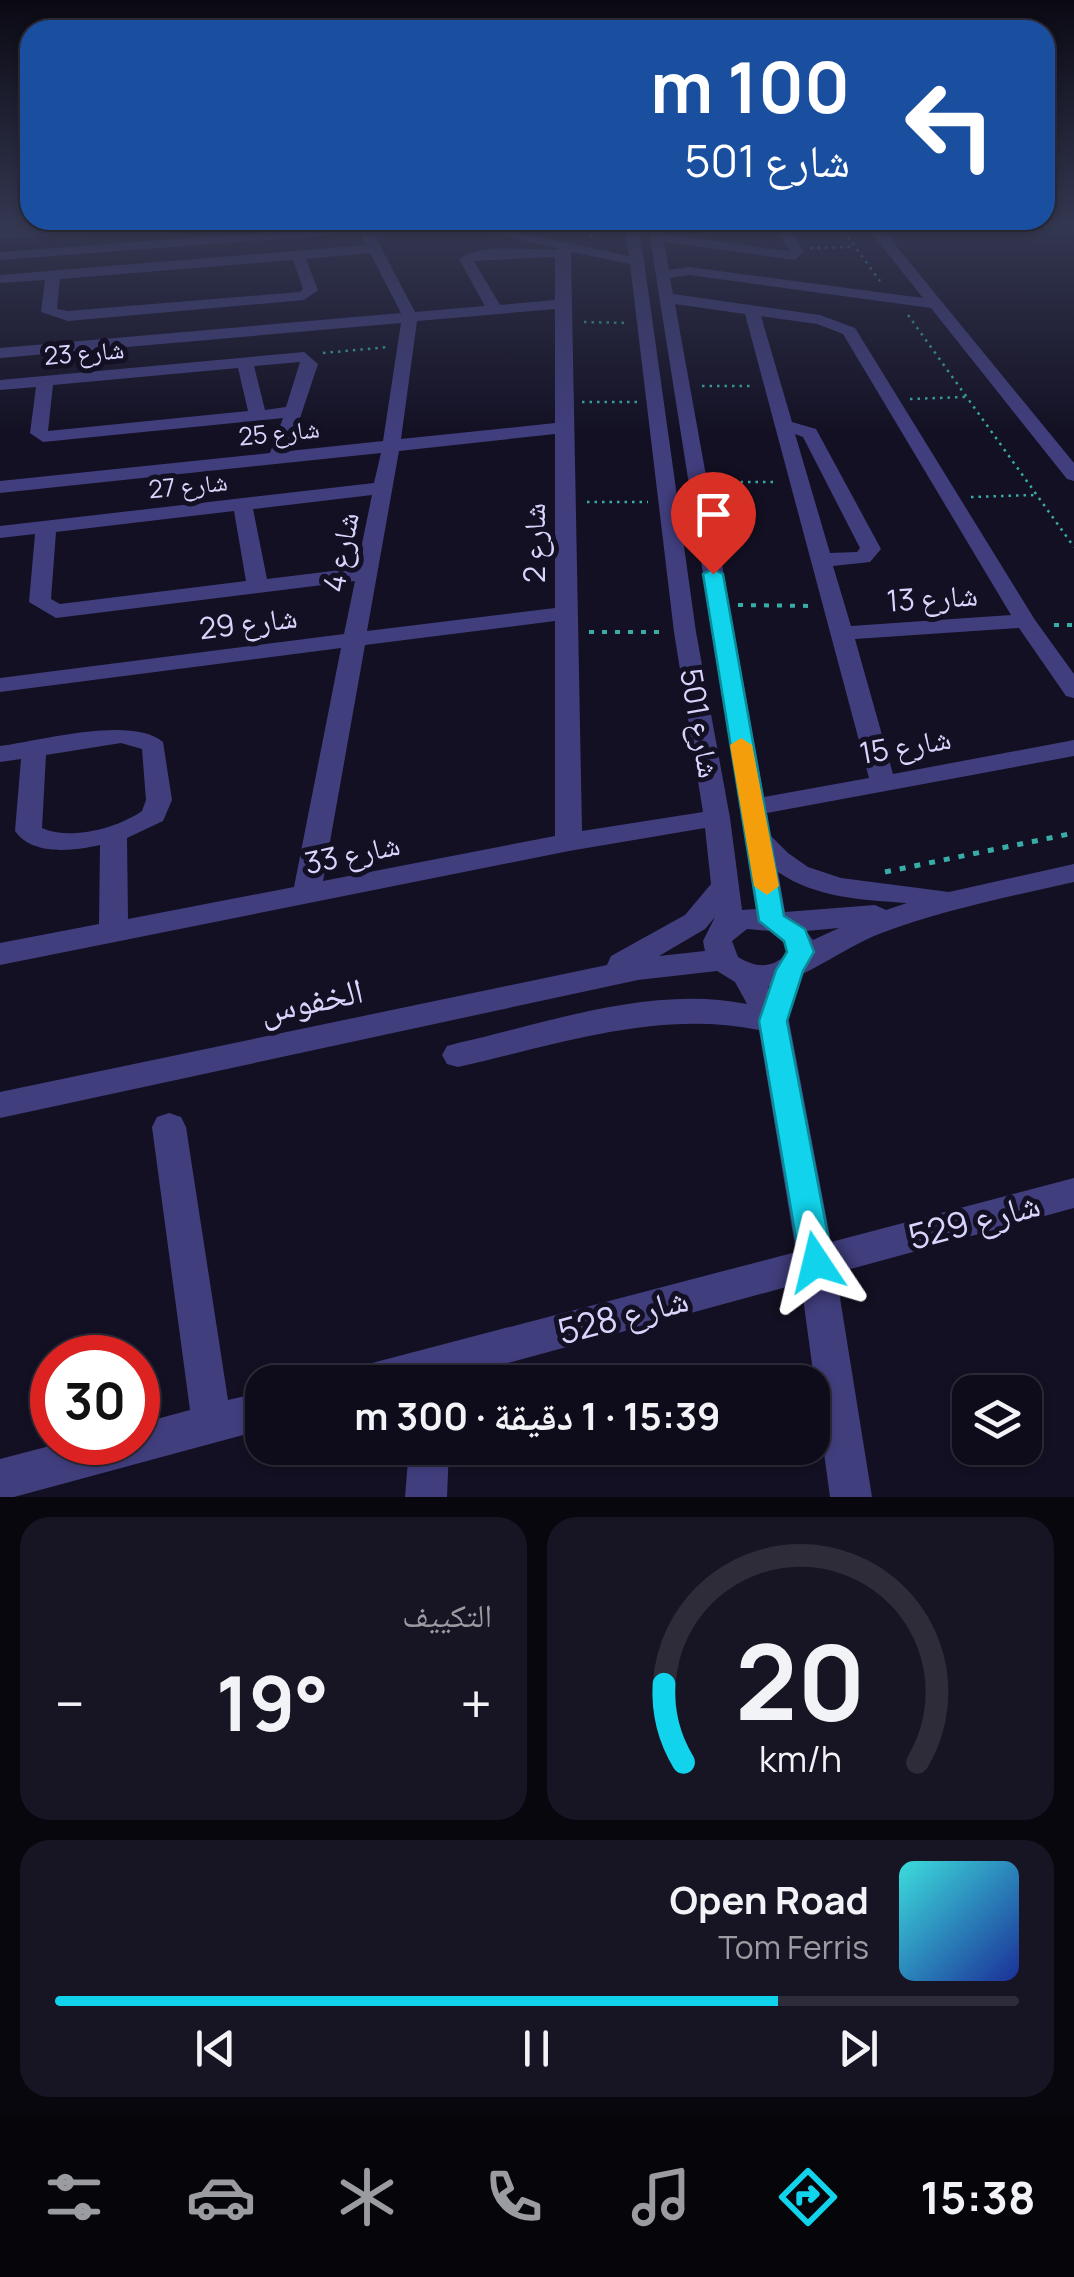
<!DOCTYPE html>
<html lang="ar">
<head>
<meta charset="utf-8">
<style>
  :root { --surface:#0e0c1a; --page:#171523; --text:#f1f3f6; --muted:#9b9ba2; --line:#2e2c39; --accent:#11d4ec }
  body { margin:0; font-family:Manrope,"Noto Naskh Arabic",sans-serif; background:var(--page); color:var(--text); direction:rtl; height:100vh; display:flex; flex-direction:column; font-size:38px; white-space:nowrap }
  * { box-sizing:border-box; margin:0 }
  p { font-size:32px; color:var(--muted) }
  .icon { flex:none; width:55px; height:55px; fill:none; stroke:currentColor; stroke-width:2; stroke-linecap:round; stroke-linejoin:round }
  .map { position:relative; height:1497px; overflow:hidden; direction:ltr }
  .sheet { display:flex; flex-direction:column; gap:20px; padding:20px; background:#08070e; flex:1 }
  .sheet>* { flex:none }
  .banner { position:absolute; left:20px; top:20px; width:1035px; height:210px; border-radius:30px; box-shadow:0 2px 8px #0004,0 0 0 2px var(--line); direction:rtl; background:#1a4fa0; color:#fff; overflow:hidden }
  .buttons { position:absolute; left:952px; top:1375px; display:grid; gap:20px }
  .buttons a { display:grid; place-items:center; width:90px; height:90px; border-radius:20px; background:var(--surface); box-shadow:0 2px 8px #0004,0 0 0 2px var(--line); font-size:50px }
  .speed { position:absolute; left:30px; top:1335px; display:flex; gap:20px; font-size:50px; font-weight:700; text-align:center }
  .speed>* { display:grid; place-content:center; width:130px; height:130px; border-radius:50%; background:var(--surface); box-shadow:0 2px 8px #0004,0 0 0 2px var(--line); line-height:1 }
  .speed .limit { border:15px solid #d22; background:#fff; color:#111 }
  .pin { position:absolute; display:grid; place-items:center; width:85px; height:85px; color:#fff; margin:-102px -42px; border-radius:50% 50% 50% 0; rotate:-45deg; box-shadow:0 0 10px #0007 }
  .pin .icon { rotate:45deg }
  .me { position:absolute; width:110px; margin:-55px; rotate:350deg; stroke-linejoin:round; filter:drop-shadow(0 0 8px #0008) }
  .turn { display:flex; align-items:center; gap:35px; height:210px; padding:0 40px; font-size:45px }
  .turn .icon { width:130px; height:130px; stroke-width:2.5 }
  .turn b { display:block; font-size:70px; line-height:85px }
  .big { font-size:75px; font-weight:700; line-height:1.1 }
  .sheet .card { flex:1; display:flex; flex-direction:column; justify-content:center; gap:15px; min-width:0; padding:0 35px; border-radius:30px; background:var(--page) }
  .sheet .dial { align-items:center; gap:0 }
  .dial svg { height:260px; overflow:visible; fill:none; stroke:var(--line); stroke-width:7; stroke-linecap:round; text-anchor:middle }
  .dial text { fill:var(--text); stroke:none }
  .song { display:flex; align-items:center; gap:30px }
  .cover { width:120px; height:120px; border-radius:15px; background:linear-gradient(135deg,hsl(180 70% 55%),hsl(230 70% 35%)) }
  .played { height:10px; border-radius:5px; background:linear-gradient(90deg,var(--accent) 75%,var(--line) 75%) }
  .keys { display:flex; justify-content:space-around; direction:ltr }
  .heat { display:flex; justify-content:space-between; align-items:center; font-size:55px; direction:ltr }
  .sheet .tiles { flex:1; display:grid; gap:20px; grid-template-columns:1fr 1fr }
  .card:last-child { grid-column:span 2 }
  .trip { position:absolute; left:245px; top:1365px; width:585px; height:100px; border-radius:30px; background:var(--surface); box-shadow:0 2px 8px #0004,0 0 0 2px var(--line); font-weight:700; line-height:100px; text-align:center; direction:rtl }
  .dock { display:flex; height:160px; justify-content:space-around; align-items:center; background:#06050a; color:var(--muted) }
  .dock .icon { width:70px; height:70px }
  .dock .current { color:var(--accent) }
  .dock b { font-size:45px; color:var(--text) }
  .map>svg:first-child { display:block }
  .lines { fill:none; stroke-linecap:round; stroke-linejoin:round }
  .path-far2 { stroke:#38ada7; stroke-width:2.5; stroke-dasharray:2.5 5; stroke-linecap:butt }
  .path-far1 { stroke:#38ada7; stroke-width:4; stroke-dasharray:5 8; stroke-linecap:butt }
  .path { stroke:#38ada7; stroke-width:5; stroke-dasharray:6 9; stroke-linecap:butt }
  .minor { fill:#413e7e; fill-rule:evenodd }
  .route { fill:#11d4ec; stroke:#0b8a99; stroke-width:2.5 }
  .slow { fill:#f59e0b }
  .labels { text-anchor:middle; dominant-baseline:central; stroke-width:10; stroke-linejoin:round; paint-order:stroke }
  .far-street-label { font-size:25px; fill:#d9d4fc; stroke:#131023 }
  .street-label { font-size:30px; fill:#d9d4fc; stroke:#131023 }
  .near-street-label { font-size:35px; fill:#d9d4fc; stroke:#131023 }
</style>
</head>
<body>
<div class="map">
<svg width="1074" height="1497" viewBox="0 0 1074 1497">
  <rect width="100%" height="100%" fill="#131023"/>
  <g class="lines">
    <g class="path-far2">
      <polyline points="839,225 880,281"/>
      <polyline points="590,236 609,226"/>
      <polyline points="810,248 855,247"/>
      <polyline points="908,315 1074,547"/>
      <polyline points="584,322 629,323"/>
      <polyline points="323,353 389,347"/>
      <polyline points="702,386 752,386"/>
      <polyline points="910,399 965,397"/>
      <polyline points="582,402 638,402"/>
      <polyline points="718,482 778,482"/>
      <polyline points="971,497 1035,495"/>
      <polyline points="587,502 648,502"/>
    </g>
    <g class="path-far1">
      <polyline points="738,605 813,606"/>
      <polyline points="1054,625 1074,625"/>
      <polyline points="589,632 665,632"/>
    </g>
    <polyline class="path" points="885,872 1074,833"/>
    <g class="minor">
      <polygon points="87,225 141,225 134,229 0,239 0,231"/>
      <path d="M362,225H418L373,232L415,312L485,306L459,259C486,241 530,252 559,249L461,225H483L629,256L625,225H639L696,632L730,818L742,910L756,909L648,225H660L662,234L790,251L773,225H786L804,251L795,260L664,242L669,270L689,267L923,298L865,225H879L1074,463V481L1067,479L931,308L689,275L670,278L673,294L820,315L855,328L1035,620L1074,674V698L1066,696L1019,628L855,639L893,774L1074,740V756L767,813L771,836L788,853L808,867L841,878L949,892L1074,864V882C1008,897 942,910 879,934C844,948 800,981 768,987L789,1021L831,1242L1074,1178V1208L836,1273L872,1497H830L801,1283L438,1382H352L358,1369L372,1363L796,1252L759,1030C658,1009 556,1045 458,1067L447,1064L442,1055L447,1046L458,1043C550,1022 652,985 747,1004L735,982L717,971L638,980L0,1118V1092L607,965L611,956L685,915L711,884L705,828L569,851L0,965V943L99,924L100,845C73,851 32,856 15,831L21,759L0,762V746C39,741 132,715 163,742L172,800L163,821L127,838L128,919L294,887L341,648L0,692V678L344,634L355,581L56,618L29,602L35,534L0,538V526L374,483L381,453L0,493V481L270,453L283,418L43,442L30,433L36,387L0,390V380L304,352L318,364L289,451L383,441L401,323L0,358V348L401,313L370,253L306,259L318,290L304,300L68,321L41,312L45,280L0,283V275L366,245L360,233L0,260V252ZM571,252L630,264L674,632L703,812L582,831ZM555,257V300L500,305L474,261ZM293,260L303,289L300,292L68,311L57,309L60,279ZM675,304L745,314L869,778L764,797ZM555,309V423L401,439L417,321ZM761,316L817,324L843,334L1011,615L851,626L833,566L870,562L881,549L816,429L792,422ZM300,362L286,407L265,410L254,366ZM238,368L248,411L48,431L53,385ZM555,434V608L367,631L399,451ZM795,434L803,437L860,548L857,552L830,553ZM372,495L357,568L267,579L253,509ZM234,511L246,581L60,604L51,599L56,532ZM555,621V836L323,881L365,645ZM121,743L142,749L146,800L142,811C118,828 70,841 42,828L46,755ZM778,872C816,898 863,900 907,903L886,910L875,905L785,912ZM715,917L703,941L705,951L659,956L705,929ZM839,928L813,940L806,931ZM747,929L770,931L786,945V954C771,970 755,967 738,957L732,941Z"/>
      <polygon points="169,1113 181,1117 186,1127 228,1400 262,1392 262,1430 14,1497 0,1497 0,1459 65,1442 138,1442 138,1424 190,1410 152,1127 157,1117"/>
      <polygon points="409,1448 449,1448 447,1497 405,1497"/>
    </g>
  </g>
  <linearGradient id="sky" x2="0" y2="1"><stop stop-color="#0a0913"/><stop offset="0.52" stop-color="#333750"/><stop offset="1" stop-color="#333750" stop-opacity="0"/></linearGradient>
  <rect width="1074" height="434" fill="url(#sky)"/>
  <polygon class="route" points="713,569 723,574 784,916 805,929 814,952 803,971 787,1021 833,1262 828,1273 816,1277 804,1273 800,1262 759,1021 776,970 787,952 784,941 759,921 703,574"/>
  <polygon class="slow" points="741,738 752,745 779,886 767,895 754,886 730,745"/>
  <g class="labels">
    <g class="far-street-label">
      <text transform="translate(84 352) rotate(-5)">شارع 23</text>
      <text transform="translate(279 432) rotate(-6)">شارع 25</text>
      <text transform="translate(188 485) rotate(-6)">شارع 27</text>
    </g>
    <g class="street-label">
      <text transform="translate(533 543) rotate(-90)">شارع 2</text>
      <text transform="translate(340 552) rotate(-79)">شارع 4</text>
      <text transform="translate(932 597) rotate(-4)">شارع 13</text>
      <text transform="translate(248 622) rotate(-7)">شارع 29</text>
      <text transform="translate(701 723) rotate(80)">شارع 501</text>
      <text transform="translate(905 745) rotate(-10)">شارع 15</text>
      <text transform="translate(352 853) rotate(-12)">شارع 33</text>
    </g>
    <g class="near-street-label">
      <text transform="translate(311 1000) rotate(-12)">الخفوس</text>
      <text transform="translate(974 1220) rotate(-15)">شارع 529</text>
      <text transform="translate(623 1315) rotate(-15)">شارع 528</text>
    </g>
  </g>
</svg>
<div class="buttons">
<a><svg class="icon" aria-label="layers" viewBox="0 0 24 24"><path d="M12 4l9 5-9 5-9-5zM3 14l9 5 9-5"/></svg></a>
</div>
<div class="speed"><div class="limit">30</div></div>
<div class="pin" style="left:713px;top:574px;background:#d93025"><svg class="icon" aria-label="arrive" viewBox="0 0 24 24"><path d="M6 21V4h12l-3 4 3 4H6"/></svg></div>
<svg class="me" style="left:816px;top:1262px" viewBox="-20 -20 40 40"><path d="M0-17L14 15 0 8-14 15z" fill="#11d4ec" stroke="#fff" stroke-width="4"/></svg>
<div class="trip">15:39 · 1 دقيقة · 300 m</div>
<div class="banner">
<div class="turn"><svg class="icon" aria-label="left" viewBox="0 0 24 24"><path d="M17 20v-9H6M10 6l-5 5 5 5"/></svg><div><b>100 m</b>شارع 501</div></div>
</div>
</div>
<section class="sheet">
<div class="tiles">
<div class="card dial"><svg viewBox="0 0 100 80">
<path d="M14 69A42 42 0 1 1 86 69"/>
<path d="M14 69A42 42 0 0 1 8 45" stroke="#11d4ec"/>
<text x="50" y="56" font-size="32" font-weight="700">20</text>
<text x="50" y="72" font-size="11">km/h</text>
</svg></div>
<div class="card"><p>التكييف</p>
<div class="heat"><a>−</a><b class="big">19°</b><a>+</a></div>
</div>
<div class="card">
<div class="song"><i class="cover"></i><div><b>Open Road</b><p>Tom Ferris</p></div></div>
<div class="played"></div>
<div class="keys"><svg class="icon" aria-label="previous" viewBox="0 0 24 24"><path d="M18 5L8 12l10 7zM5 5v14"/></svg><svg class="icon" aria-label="pause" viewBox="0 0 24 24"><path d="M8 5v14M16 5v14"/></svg><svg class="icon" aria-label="next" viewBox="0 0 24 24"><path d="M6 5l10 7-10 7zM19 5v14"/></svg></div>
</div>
</div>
</section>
<nav class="dock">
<b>15:38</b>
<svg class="icon current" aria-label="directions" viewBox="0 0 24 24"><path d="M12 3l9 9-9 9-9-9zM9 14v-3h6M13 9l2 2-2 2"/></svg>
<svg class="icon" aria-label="music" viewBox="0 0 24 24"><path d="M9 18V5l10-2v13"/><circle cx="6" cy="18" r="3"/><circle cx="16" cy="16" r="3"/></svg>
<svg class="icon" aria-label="phone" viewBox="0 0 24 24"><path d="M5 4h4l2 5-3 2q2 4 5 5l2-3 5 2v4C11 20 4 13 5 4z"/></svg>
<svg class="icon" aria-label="climate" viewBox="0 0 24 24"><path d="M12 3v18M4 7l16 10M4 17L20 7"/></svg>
<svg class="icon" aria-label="car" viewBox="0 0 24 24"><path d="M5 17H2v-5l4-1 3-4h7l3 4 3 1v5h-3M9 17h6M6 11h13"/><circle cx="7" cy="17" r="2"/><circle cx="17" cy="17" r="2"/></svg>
<svg class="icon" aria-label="filters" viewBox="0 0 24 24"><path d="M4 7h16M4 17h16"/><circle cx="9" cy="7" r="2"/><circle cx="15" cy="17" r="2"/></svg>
</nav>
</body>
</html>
